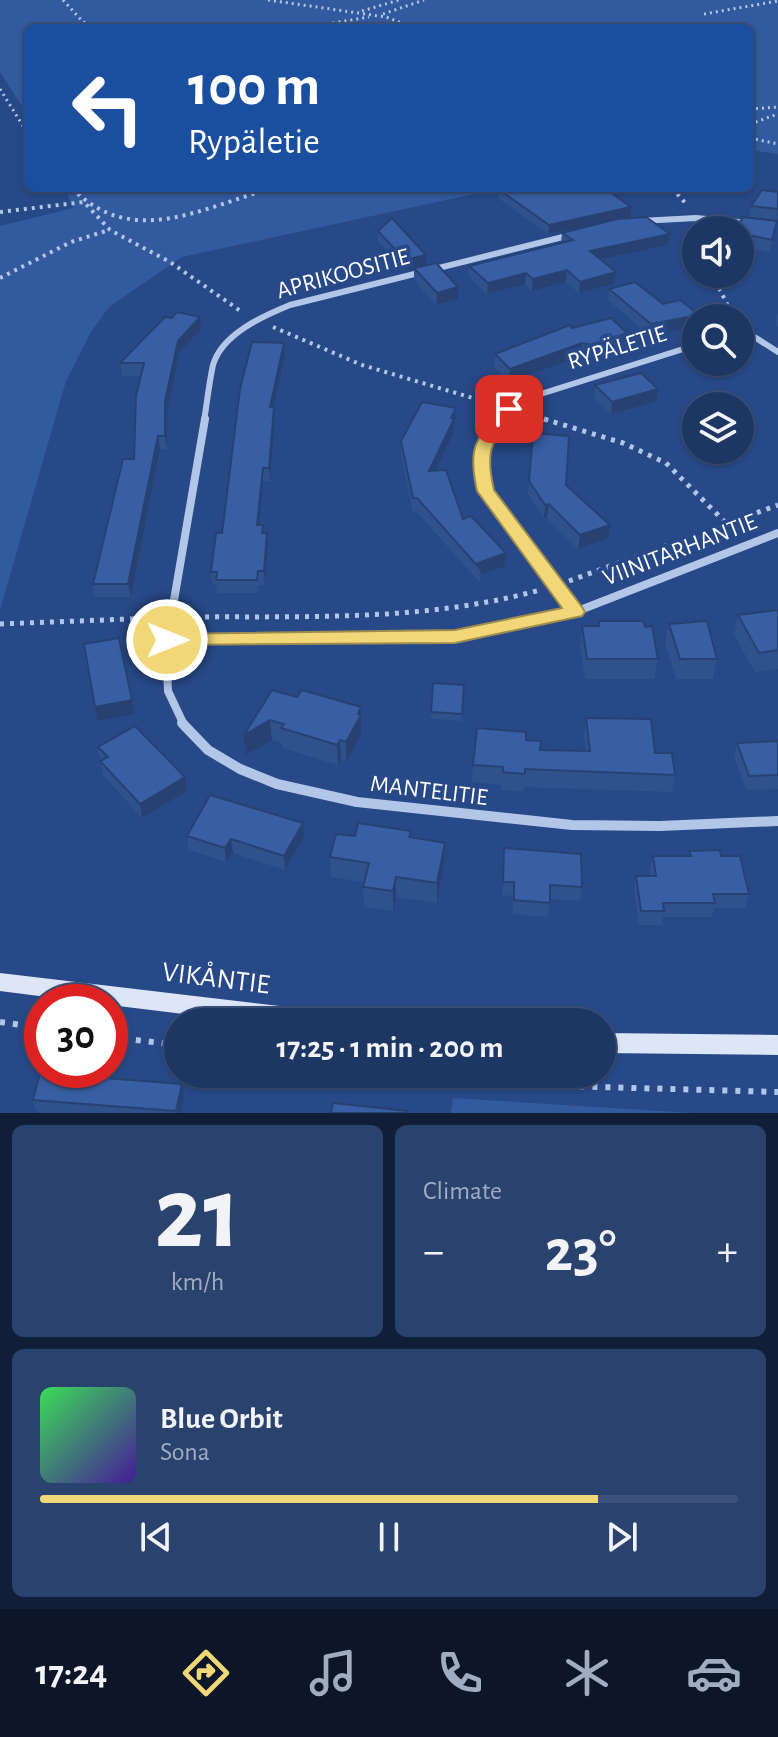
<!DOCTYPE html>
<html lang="en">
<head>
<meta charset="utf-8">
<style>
  :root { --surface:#1d3765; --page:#2a426e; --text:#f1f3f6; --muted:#a0acbf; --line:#3b5179; --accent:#f1d778 }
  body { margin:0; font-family:"Alegreya Sans",sans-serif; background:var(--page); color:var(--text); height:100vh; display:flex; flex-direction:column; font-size:30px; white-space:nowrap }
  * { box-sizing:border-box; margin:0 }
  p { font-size:26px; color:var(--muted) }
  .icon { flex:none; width:44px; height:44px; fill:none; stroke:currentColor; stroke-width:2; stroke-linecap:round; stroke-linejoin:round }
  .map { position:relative; height:1113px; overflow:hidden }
  .sheet { display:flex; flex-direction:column; gap:12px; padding:12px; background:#101e38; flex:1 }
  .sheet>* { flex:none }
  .top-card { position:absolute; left:24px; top:24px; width:730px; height:168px; border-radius:12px; box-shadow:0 2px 6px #0004,0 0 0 2px var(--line); background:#1a4fa0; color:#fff; overflow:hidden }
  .fabs { position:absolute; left:682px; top:216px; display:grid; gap:16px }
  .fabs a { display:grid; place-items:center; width:72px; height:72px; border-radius:50%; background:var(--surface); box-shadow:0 2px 6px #0004,0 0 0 2px var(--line); font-size:40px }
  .speed { position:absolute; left:24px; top:984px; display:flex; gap:16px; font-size:40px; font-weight:700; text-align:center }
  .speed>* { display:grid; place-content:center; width:104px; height:104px; border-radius:50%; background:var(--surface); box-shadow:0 2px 6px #0004,0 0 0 2px var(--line); line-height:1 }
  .speed .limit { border:12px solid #d22; background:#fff; color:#111 }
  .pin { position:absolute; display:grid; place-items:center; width:68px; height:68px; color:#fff; margin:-34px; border-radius:16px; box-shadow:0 4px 12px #0006 }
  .me { position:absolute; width:88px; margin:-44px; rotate:90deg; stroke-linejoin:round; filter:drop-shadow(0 0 6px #0008) }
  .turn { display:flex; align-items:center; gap:28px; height:168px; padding:0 32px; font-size:36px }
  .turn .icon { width:104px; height:104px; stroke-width:2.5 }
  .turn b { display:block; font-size:56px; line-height:68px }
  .big { font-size:60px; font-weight:700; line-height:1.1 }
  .sheet .card { flex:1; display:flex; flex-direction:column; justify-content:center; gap:12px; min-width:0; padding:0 28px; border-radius:12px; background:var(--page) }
  .sheet .dial { align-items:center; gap:0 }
  .dial b { font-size:104px; line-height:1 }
  .song { display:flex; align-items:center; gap:24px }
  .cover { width:96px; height:96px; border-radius:12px; background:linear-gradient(135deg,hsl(130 70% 55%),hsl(260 70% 35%)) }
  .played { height:8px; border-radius:4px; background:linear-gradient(90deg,var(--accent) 80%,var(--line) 80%) }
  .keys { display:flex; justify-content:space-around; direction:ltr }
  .heat { display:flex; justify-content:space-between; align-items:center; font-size:44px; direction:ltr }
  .sheet .tiles { flex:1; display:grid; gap:12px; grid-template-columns:1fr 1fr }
  .card:last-child { grid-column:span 2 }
  .trip { position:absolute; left:164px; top:1008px; width:452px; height:80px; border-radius:40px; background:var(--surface); box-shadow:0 2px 6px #0004,0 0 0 2px var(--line); font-weight:700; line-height:80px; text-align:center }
  .tabs { display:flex; height:128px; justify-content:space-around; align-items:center; background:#0c1628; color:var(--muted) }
  .tabs .icon { width:56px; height:56px }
  .tabs .on { color:var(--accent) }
  .tabs b { font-size:36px; color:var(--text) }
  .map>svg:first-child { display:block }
  .green { fill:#325a9e }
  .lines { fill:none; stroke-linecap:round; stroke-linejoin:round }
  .path-far3 { stroke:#b2c7e8; stroke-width:3; stroke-dasharray:2 4; stroke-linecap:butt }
  .path-far2 { stroke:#b2c7e8; stroke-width:4; stroke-dasharray:3 5; stroke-linecap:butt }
  .path-far1 { stroke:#b2c7e8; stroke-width:5; stroke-dasharray:4 6; stroke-linecap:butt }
  .path { stroke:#b2c7e8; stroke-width:6; stroke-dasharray:5 8; stroke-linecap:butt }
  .street-far2 { stroke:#b2c7e8; stroke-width:6 }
  .street-far1 { stroke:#b2c7e8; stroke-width:8 }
  .street { stroke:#b2c7e8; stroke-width:10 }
  .secondary { fill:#dce6f7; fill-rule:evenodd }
  .wall { fill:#30528c }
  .shaded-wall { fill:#274272 }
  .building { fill:#385fa3; stroke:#274272; stroke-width:2 }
  .route { fill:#f1d778; stroke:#9d8c4e; stroke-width:2 }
  .labels { text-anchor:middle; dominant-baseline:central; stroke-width:8; stroke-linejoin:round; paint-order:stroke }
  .street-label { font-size:24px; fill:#fff; stroke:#274987 }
  .near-street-label { font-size:28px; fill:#fff; stroke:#274987 }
</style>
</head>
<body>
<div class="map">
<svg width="778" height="1113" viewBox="0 0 778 1113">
  <rect width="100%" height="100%" fill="#274987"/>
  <g class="green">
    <polygon points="0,0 778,0 778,154 750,150 750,28 28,28 28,116 0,72"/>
    <polygon points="65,188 502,188 182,257 109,307 91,332 66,381 0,610 0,226 73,208"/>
    <polygon points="453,1098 693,1113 451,1113"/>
  </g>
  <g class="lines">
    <g class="path-far3">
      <polyline points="63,0 83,22 105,28"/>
      <polyline points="268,0 386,17 415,28"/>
      <polyline points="362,11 399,0"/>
      <polyline points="383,14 424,0"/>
      <polyline points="704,14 778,1"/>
      <polyline points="303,28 369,17"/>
      <polyline points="0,89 28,134"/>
      <polyline points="750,109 778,107"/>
      <polyline points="750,124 778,114"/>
      <polyline points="750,138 778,144"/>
    </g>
    <g class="path-far2">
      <path d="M72,188C132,250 203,207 273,188"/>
      <polyline points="672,188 687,205"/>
      <polyline points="0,212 84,202 110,230 170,262 242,312"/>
      <polyline points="712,274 734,318"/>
      <polyline points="0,278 71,242 109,230"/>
      <polyline points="273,327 362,365 493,404"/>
      <polyline points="530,415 551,421"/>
    </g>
    <g class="path-far1">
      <polyline points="544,419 623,443 666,463 726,523"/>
      <polyline points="569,581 778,505"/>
      <path d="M185,617C305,616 423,622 540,590"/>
      <polyline points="0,624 155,618"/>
    </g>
    <g class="path">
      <polyline points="0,1022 42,1028"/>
      <polyline points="110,1037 178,1045"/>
      <polyline points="424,1074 528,1085 778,1092"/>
    </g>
    <g class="street-far2">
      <polyline points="640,221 696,218 750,223"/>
      <polyline points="740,334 756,338 778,352"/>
      <path d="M204,421C207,403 209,383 213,365C222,334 263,316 290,305L571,235"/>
      <polyline points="499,421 528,398 696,345"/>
    </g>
    <g class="street-far1">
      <polyline points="500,419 484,448 486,491 575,612"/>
      <polyline points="167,640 455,636 575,612 778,533"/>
      <polyline points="184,725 168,691 166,647 205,419"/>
    </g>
    <polyline class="street" points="182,723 208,750 240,769 277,784 357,802 572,825 660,826 778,821"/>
    <g class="secondary">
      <polygon points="0,973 330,1012 338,1015 341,1022 249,1022 110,1005 110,1002 86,1002 0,991"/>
      <polygon points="602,1033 778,1035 778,1055 602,1053"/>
    </g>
  </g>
  <g class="wall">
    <polygon points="498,189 630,217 622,219 670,234 668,245 601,260 616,272 614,284 579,293 566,282 532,291 525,284 487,294 469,277 469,266 561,243 562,233 596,224 548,234 498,198"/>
    <polygon points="778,192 777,221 749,218 751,206"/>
    <polygon points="777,221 770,252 740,246 740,230"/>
    <polygon points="378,231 426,255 426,265 405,270 378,241"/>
    <polygon points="414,268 458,299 436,305 414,280"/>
    <polygon points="609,289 699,315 699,318 649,335 608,300"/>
    <polygon points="778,312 778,327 775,324"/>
    <polygon points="172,318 201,329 179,353 167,413 167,449 160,449 131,597 95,597 93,584 134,459 141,376 122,376 120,363"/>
    <polygon points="572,328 625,346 593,358 581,356 509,382 494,367 495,354"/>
    <polygon points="284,343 285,355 274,407 275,420 270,481 263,481 259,525 268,547 265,585 259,585 258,593 217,593 216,585 213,585 211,572 222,533"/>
    <polygon points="595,385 656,402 611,414 594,397"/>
    <polygon points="456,408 454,432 435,471 463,519 505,566 480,575 480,583 416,511 413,512 401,454 401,441"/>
    <polygon points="533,433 566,485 608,538 578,549 547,518 544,518 528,494"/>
    <polygon points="778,610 778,669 755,672 734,635 738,615"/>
    <polygon points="599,621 658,659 654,679 585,679 580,646 582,626 598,626"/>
    <polygon points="669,624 717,659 713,679 676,679 665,643"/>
    <polygon points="433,683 464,685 462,721 431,719"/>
    <polygon points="272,690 297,697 361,707 361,735 346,762 341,760 338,765 283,748 282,743 272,740 246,755"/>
    <polygon points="586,718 655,753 675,775 672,792 524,787 523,792 502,790 502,785 472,782 473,765 526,740 540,750 586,751 584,736"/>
    <polygon points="778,741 778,789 746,790 734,756 737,743"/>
    <polygon points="98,747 185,777 187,791 142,818 103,775"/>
    <polygon points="411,831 411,838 445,843 444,863 437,903 396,897 393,911 364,907 363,887 364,882 331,877 330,857 355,836"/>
    <polygon points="187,836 304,837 285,870 233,853 226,862 189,850"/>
    <polygon points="504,848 582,887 580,901 550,899 548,917 513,914 513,896 502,895"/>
    <polygon points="689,851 721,856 749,894 745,908 714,908 712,917 663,917 662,925 639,925 634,889 636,876 651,876 650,870 653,856 688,856"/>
    <polygon points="184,1097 181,1113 37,1113 33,1100"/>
  </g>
  <g class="shaded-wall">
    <polygon points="631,207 630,217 548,234 549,225"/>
    <polygon points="670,234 668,245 589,262 590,251"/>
    <polygon points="426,255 426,265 405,270 405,260"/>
    <polygon points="567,270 566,282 532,291 533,279"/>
    <polygon points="616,272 614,284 579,293 580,282"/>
    <polygon points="526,273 525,284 487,294 488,283"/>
    <polygon points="458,287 458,299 436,305 437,293"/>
    <polygon points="699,315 699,318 696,318 696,326 649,335 651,324"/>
    <polygon points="200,317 201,329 179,353 167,413 167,449 165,436 165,401 178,341"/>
    <polygon points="627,333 625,346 593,358 595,345"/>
    <polygon points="284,343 285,355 271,420 270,407"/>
    <polygon points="582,343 581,356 509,382 510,369"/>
    <polygon points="658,389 656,402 611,414 612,402"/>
    <polygon points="274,407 275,420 270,481 269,468"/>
    <polygon points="456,408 454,432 429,484 429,471"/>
    <polygon points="158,436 160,449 131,597 128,584"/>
    <polygon points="263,468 263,481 258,539 257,525"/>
    <polygon points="549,504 547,518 544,518 545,505"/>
    <polygon points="610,525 608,538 578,549 580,535"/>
    <polygon points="267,533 268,547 265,585 264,571"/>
    <polygon points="506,553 505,566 480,575 481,570 478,563"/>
    <polygon points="132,700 134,714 98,721 95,707"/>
    <polygon points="361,707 361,735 346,762 346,742"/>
    <polygon points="270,720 272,740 246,755 244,735"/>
    <polygon points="340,740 341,760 338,765 337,745"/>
    <polygon points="185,777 187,791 142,818 140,804"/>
    <polygon points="303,823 304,837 285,870 284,856"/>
    <polygon points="231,839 233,853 226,862 225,848"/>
    <polygon points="445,843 444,863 437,903 437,883"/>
    <polygon points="396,877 396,897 393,911 393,891"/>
    <polygon points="182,1084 184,1097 181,1113 177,1113"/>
  </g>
  <g class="building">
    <polygon points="500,188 604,188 631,207 549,225 498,189"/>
    <polygon points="762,190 778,192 778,209 751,206"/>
    <polygon points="646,217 670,234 590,251 616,272 580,282 567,270 533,279 526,273 488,283 469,266 573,240 562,233 617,219"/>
    <polygon points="743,217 777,221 772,240 740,233 740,230 735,230"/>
    <polygon points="392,218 426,255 405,260 378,231"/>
    <polygon points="436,263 458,287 437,293 414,268"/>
    <polygon points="635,282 663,304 680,300 699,315 651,324 609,289"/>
    <polygon points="177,312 200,317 178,341 165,401 165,436 158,436 128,584 93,584 123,459 134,459 136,396 144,363 120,363 165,317 172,318"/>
    <polygon points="611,318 627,333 595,345 582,343 510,369 495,354 570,325 572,328"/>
    <polygon points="252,342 284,343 270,407 274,407 269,468 263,468 257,525 263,525 262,533 267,533 264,571 258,571 257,580 216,580 217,572 211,572 216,533 222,533 223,526 240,389"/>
    <polygon points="641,373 658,389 612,402 595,385"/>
    <polygon points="422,402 456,408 451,418 454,419 429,471 446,470 463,519 471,516 506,553 478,563 481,570 417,498 413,498 401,441"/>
    <polygon points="533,433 569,436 566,485 610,525 580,535 549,504 545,505 529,481"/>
    <polygon points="778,610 778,650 759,653 738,615"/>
    <polygon points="599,621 643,621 645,627 652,626 658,659 587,659 582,626 599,626"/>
    <polygon points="707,621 717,659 680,659 669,624"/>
    <polygon points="119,638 132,700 95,707 84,644"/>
    <polygon points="433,683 464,685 462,714 431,712"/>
    <polygon points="272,690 297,697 302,690 361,707 358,714 361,715 346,742 340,740 337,745 281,728 284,724 270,720 244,735"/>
    <polygon points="586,718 651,719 655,753 672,753 675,775 525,769 525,774 503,772 503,767 473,765 477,728 526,732 526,740 541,741 540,750 590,751"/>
    <polygon points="135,726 185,777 140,804 100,761 108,757 98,747"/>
    <polygon points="778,741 778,775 749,776 737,743"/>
    <polygon points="210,795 303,823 284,856 231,839 225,848 187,836"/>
    <polygon points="358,823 411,831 409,837 445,843 437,883 396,877 393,891 363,887 369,863 330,857 336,834 355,836"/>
    <polygon points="504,848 581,854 582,887 550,885 550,903 514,900 514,882 503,882"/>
    <polygon points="720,850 721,856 740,856 749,894 713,894 715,903 663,903 664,911 641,911 636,876 656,876 653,856 691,856 689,851"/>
    <polygon points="40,1073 182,1084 176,1111 33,1100"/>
    <polygon points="333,1103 408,1111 408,1113 331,1113"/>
  </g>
  <path class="route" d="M509,404L517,409C493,443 484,446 494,490L582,607L585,612L582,616L455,643L161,645L158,640L161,636L167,634L455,630L562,608L477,491C467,446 476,439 504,406Z"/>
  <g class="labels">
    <g class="street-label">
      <text transform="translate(343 274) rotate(-15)">APRIKOOSITIE</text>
      <text transform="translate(617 348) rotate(-17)">RYPÄLETIE</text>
      <text transform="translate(680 550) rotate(-21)">VIINITARHANTIE</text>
      <text transform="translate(429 791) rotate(7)">MANTELITIE</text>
    </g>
    <g class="near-street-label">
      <text transform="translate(216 979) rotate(7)">VIKÅNTIE</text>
    </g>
  </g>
</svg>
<div class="fabs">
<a><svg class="icon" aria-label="sound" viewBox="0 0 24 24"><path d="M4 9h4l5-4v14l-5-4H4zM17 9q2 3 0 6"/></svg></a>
<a><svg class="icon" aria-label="search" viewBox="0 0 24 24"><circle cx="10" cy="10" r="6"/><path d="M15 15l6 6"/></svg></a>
<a><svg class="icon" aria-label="layers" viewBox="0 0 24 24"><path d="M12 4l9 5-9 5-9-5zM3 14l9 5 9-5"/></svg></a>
</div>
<div class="speed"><div class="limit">30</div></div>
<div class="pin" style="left:509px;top:409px;background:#d93025"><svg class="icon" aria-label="arrive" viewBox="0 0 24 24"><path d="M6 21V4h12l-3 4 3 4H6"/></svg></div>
<svg class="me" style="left:167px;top:640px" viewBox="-20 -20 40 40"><circle r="17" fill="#f1d778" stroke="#fff" stroke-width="3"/><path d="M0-11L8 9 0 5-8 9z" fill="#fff"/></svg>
<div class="trip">17:25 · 1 min · 200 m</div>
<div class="top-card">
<div class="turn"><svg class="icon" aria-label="left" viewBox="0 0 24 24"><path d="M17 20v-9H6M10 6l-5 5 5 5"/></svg><div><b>100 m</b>Rypäletie</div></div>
</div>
</div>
<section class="sheet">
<div class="tiles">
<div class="card dial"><b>21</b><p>km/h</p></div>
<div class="card"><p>Climate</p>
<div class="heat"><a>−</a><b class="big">23°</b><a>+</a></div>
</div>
<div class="card">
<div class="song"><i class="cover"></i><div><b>Blue Orbit</b><p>Sona</p></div></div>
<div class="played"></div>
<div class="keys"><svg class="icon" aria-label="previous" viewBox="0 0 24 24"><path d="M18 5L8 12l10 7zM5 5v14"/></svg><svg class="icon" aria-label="pause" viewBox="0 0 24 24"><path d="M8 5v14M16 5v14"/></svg><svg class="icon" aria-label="next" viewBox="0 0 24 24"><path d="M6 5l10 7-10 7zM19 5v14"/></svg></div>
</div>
</div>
</section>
<nav class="tabs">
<b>17:24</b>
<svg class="icon on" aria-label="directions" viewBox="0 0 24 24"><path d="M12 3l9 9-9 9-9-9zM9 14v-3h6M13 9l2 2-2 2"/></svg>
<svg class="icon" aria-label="music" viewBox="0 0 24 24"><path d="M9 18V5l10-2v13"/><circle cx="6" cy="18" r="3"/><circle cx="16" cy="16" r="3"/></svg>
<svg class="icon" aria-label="phone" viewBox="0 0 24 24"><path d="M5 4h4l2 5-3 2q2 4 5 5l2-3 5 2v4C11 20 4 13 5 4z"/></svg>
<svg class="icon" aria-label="climate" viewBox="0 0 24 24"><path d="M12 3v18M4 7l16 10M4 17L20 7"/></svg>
<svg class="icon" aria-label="car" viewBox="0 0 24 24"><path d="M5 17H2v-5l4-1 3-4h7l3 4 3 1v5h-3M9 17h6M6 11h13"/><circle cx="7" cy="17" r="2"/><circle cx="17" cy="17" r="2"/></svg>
</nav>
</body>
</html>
